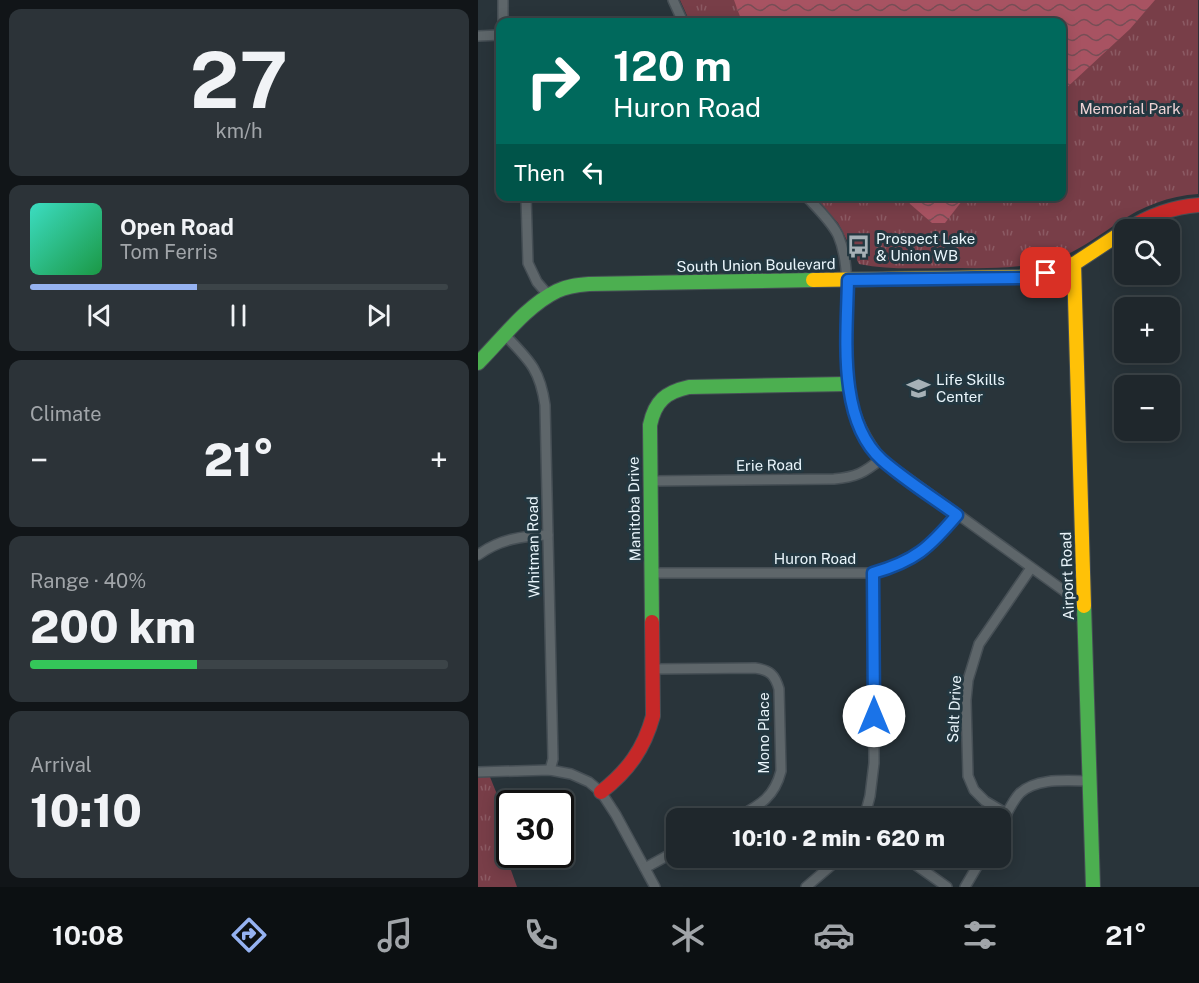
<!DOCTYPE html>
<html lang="en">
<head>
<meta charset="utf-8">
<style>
  :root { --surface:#1f272c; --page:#2c3338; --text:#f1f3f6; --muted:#a1a5a9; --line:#3c4448; --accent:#95b2f1 }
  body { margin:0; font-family:"Public Sans",sans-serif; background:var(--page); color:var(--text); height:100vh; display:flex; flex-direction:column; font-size:22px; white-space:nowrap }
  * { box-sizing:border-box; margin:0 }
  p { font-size:20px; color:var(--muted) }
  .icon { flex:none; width:33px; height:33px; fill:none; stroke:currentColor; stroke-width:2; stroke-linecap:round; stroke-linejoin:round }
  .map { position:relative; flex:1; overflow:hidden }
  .panel { display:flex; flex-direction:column; gap:9px; padding:9px; background:#111518; width:478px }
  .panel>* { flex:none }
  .banner { position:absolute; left:18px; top:18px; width:570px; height:183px; border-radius:12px; box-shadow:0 3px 15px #0003,0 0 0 2px var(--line); background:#00695c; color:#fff; overflow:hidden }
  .buttons { position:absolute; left:636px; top:219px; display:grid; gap:12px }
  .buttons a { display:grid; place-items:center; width:66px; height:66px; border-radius:12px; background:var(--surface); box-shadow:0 3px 15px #0003,0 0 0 2px var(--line); font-size:30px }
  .speed { position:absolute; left:18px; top:790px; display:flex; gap:12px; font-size:30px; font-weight:700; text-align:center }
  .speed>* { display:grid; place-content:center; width:78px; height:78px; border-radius:50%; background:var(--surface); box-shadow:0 3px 15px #0003,0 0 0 2px var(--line); line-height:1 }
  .speed .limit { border:3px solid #111; border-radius:9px; background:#fff; color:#111 }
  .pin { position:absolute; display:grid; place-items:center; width:51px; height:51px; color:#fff; margin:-26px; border-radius:12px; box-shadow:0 3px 9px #0006 }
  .me { position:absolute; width:66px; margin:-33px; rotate:0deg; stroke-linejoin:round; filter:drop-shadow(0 0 4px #0008) }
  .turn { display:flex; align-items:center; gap:21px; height:126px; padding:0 18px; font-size:27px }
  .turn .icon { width:78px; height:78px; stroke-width:2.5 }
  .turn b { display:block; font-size:42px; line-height:51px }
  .then { display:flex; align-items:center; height:57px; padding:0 18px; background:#0003; gap:12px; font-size:22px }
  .big { font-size:45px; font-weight:800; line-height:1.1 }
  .panel .widget { flex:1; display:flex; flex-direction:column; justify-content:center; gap:9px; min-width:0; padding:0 21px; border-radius:12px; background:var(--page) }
  .panel .dial { align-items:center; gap:0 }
  .dial b { font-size:78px; line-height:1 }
  .song { display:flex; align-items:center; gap:18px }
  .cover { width:72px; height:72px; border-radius:9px; background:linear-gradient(135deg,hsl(170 70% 55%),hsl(140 70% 35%)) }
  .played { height:6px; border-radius:3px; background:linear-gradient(90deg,var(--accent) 40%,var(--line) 40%) }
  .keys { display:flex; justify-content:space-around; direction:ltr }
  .heat { display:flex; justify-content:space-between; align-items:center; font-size:33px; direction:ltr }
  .charge { height:9px; border-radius:4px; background:linear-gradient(90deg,#34c759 40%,var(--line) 0) }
  .trip { position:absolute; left:188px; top:808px; width:345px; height:60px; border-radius:12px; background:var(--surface); box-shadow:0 3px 15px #0003,0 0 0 2px var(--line); font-weight:800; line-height:60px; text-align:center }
  .dock { display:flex; height:96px; justify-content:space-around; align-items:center; background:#0c1012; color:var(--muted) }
  .dock .icon { width:42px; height:42px }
  .dock .current { color:var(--accent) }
  .dock b { font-size:27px; color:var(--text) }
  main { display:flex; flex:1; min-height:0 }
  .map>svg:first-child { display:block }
  .grass { fill:url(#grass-tufts) }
  .water { fill:url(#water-waves) }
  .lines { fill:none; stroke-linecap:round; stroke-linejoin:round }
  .street-casing { stroke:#464f55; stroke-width:12 }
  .fast-casing { stroke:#464f55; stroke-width:16 }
  .slow-casing { stroke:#464f55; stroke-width:16 }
  .jam-casing { stroke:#464f55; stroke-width:16 }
  .street { stroke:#5e666a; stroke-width:9 }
  .fast { stroke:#4caf50; stroke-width:14 }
  .slow { stroke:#ffc107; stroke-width:14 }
  .jam { stroke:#c62828; stroke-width:14 }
  .route-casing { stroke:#114b97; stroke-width:15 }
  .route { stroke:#1a73e8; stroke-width:10 }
  .labels { text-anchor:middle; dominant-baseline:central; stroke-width:6; stroke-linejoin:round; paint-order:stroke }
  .park-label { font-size:15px; fill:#edd2d4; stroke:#233740 }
  .poi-label { font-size:15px; fill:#e9f5fb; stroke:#233740; text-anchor:start }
  .street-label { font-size:15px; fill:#e9f5fb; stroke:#233740 }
</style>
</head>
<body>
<main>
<section class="panel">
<div class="widget dial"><b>27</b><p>km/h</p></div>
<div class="widget">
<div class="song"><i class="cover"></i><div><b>Open Road</b><p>Tom Ferris</p></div></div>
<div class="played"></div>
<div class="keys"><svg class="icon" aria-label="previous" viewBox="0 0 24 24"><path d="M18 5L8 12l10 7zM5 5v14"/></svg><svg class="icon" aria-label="pause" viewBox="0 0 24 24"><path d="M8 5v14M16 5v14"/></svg><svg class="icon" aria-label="next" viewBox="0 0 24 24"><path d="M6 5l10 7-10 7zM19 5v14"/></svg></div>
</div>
<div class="widget"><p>Climate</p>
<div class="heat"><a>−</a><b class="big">21°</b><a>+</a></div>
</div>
<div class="widget"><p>Range · 40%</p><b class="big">200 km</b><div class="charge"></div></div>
<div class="widget"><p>Arrival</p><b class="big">10:10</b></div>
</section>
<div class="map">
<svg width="721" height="887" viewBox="0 0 721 887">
  <defs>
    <pattern id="grass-tufts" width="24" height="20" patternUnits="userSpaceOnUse" patternTransform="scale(1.5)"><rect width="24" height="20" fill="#783e48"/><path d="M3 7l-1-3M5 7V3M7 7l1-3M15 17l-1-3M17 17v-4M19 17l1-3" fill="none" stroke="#8b5a63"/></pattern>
    <pattern id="water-waves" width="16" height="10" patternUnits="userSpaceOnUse" patternTransform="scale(1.5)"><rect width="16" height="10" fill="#a85362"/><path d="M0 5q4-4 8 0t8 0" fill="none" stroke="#774e56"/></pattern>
  </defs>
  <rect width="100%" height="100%" fill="#29343a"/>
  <g class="grass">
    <path d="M202,0H720V194C691,196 664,206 640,223C624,233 610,244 594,252C554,271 510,268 468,268C439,268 410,270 381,264L360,223L336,197L584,196V22H212Z"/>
    <polygon points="0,777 12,777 31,824 19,831 39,887 0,887"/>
  </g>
  <g class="water">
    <polygon points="256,0 677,0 652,29 584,92 584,22 264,22"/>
    <polygon points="424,197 487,197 467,223 454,223"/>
  </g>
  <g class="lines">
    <defs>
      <g id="street">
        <polyline points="25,0 25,22"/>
        <polyline points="195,0 205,22"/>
        <polyline points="0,36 22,35"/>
        <polyline points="48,196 50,263 59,282 71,296"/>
        <path d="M328,196C339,208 353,221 360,235C369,256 369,280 369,303C369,366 362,406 403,459L607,606"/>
        <path d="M28,336C52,361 62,370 67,405L75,759L72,770"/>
        <path d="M173,481L356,479C378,477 386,473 403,459"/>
        <path d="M0,555C22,539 44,536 70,535"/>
        <path d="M174,573H395C437,561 451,548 479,515"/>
        <path d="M175,669L277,668C292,670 297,675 301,689L303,771C296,799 280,806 256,819"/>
        <polyline points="0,772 72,770 93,774 111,782 123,792 138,815 177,887"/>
        <polyline points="529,814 507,801 496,790 490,776 488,700 490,680 501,644 553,568"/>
        <polyline points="386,819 392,796 396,763 395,573"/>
        <path d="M522,826C528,816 534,801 542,793C560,777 590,781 613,781"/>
        <polyline points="428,858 469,887"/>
        <polyline points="167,868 198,851"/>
        <polyline points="328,887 362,858"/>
        <polyline points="487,887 504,858"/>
      </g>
      <g id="fast">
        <path d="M0,363C24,339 48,306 79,291C89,286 100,285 111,284L335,280"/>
        <polyline points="606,606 615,887"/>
        <path d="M174,622L172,425C177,401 188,392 211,387L369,384"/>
      </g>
      <g id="slow">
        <polyline points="596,264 606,606"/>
        <polyline points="335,280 542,277 572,272 596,264 646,231"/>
      </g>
      <g id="jam">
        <path d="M649,230C672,215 694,207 721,205"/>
        <path d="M123,792C150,771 166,749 175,716L174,622"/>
      </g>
    </defs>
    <use href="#street" class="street-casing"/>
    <use href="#fast" class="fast-casing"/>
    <use href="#slow" class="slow-casing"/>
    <use href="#jam" class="jam-casing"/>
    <use href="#street" class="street"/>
    <use href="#fast" class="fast"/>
    <use href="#slow" class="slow"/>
    <use href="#jam" class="jam"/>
  </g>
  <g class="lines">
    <defs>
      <path id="route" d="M396,716L395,573C437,561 451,548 479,515C454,497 427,480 404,460C359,420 369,335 370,280L543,278L568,273"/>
    </defs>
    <use href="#route" class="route-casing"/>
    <use href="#route" class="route"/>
  </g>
  <defs>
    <symbol id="bus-bare" viewBox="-9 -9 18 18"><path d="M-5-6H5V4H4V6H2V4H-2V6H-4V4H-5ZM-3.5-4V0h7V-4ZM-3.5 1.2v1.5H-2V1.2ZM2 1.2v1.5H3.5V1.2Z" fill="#a6b1b7" stroke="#233740" stroke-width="2.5" paint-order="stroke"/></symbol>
    <symbol id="school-bare" viewBox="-9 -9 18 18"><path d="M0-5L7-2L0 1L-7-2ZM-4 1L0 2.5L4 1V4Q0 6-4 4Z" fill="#a6b1b7" stroke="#233740" stroke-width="2.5" paint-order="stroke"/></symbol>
  </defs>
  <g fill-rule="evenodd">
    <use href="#bus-bare" x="364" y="230" width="33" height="33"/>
    <use href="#school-bare" x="424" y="372" width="33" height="33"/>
  </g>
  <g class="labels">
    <g class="park-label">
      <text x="652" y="108">Memorial Park</text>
    </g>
    <g class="poi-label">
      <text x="398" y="238">Prospect Lake<tspan x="398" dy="17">&amp; Union WB</tspan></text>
      <text x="458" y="379">Life Skills<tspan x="458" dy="17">Center</tspan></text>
    </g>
    <g class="street-label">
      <text transform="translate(278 265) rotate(-1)">South Union Boulevard</text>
      <text transform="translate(291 465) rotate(-1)">Erie Road</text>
      <text transform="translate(156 509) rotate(-91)">Manitoba Drive</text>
      <text transform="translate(55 547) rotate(-91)">Whitman Road</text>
      <text x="337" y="558">Huron Road</text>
      <text transform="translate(589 576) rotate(-92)">Airport Road</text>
      <text transform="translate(476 709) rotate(-87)">Salt Drive</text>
      <text transform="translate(285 733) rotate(-90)">Mono Place</text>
    </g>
  </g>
</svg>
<div class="buttons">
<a><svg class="icon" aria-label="search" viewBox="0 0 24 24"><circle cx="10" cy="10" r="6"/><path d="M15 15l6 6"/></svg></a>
<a>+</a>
<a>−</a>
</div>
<div class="speed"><div class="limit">30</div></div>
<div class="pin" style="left:568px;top:273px;background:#d93025"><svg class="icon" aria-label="arrive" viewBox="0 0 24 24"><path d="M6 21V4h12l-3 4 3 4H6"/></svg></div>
<svg class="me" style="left:396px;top:716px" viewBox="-20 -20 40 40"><circle r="19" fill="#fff"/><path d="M0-13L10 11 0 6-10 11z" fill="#1a73e8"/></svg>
<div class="trip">10:10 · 2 min · 620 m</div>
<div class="banner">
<div class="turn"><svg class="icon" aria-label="right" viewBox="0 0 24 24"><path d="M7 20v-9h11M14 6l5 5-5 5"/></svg><div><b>120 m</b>Huron Road</div></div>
<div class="then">Then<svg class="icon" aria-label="left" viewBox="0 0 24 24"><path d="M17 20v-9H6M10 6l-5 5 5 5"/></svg></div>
</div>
</div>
</main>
<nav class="dock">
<b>10:08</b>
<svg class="icon current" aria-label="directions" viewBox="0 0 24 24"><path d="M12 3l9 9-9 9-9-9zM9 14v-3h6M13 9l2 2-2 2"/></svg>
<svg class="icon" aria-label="music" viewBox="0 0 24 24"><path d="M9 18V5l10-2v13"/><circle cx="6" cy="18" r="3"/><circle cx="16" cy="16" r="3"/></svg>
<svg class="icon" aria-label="phone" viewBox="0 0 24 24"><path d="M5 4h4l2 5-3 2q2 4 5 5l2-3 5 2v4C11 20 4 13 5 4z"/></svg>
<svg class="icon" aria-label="climate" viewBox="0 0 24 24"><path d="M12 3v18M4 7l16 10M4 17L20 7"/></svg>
<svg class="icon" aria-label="car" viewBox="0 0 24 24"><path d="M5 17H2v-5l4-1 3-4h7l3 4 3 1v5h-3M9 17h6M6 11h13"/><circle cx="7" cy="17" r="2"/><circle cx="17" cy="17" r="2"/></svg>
<svg class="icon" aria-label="filters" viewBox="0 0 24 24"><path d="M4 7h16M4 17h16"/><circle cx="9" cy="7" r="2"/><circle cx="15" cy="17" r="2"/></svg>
<b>21°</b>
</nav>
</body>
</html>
